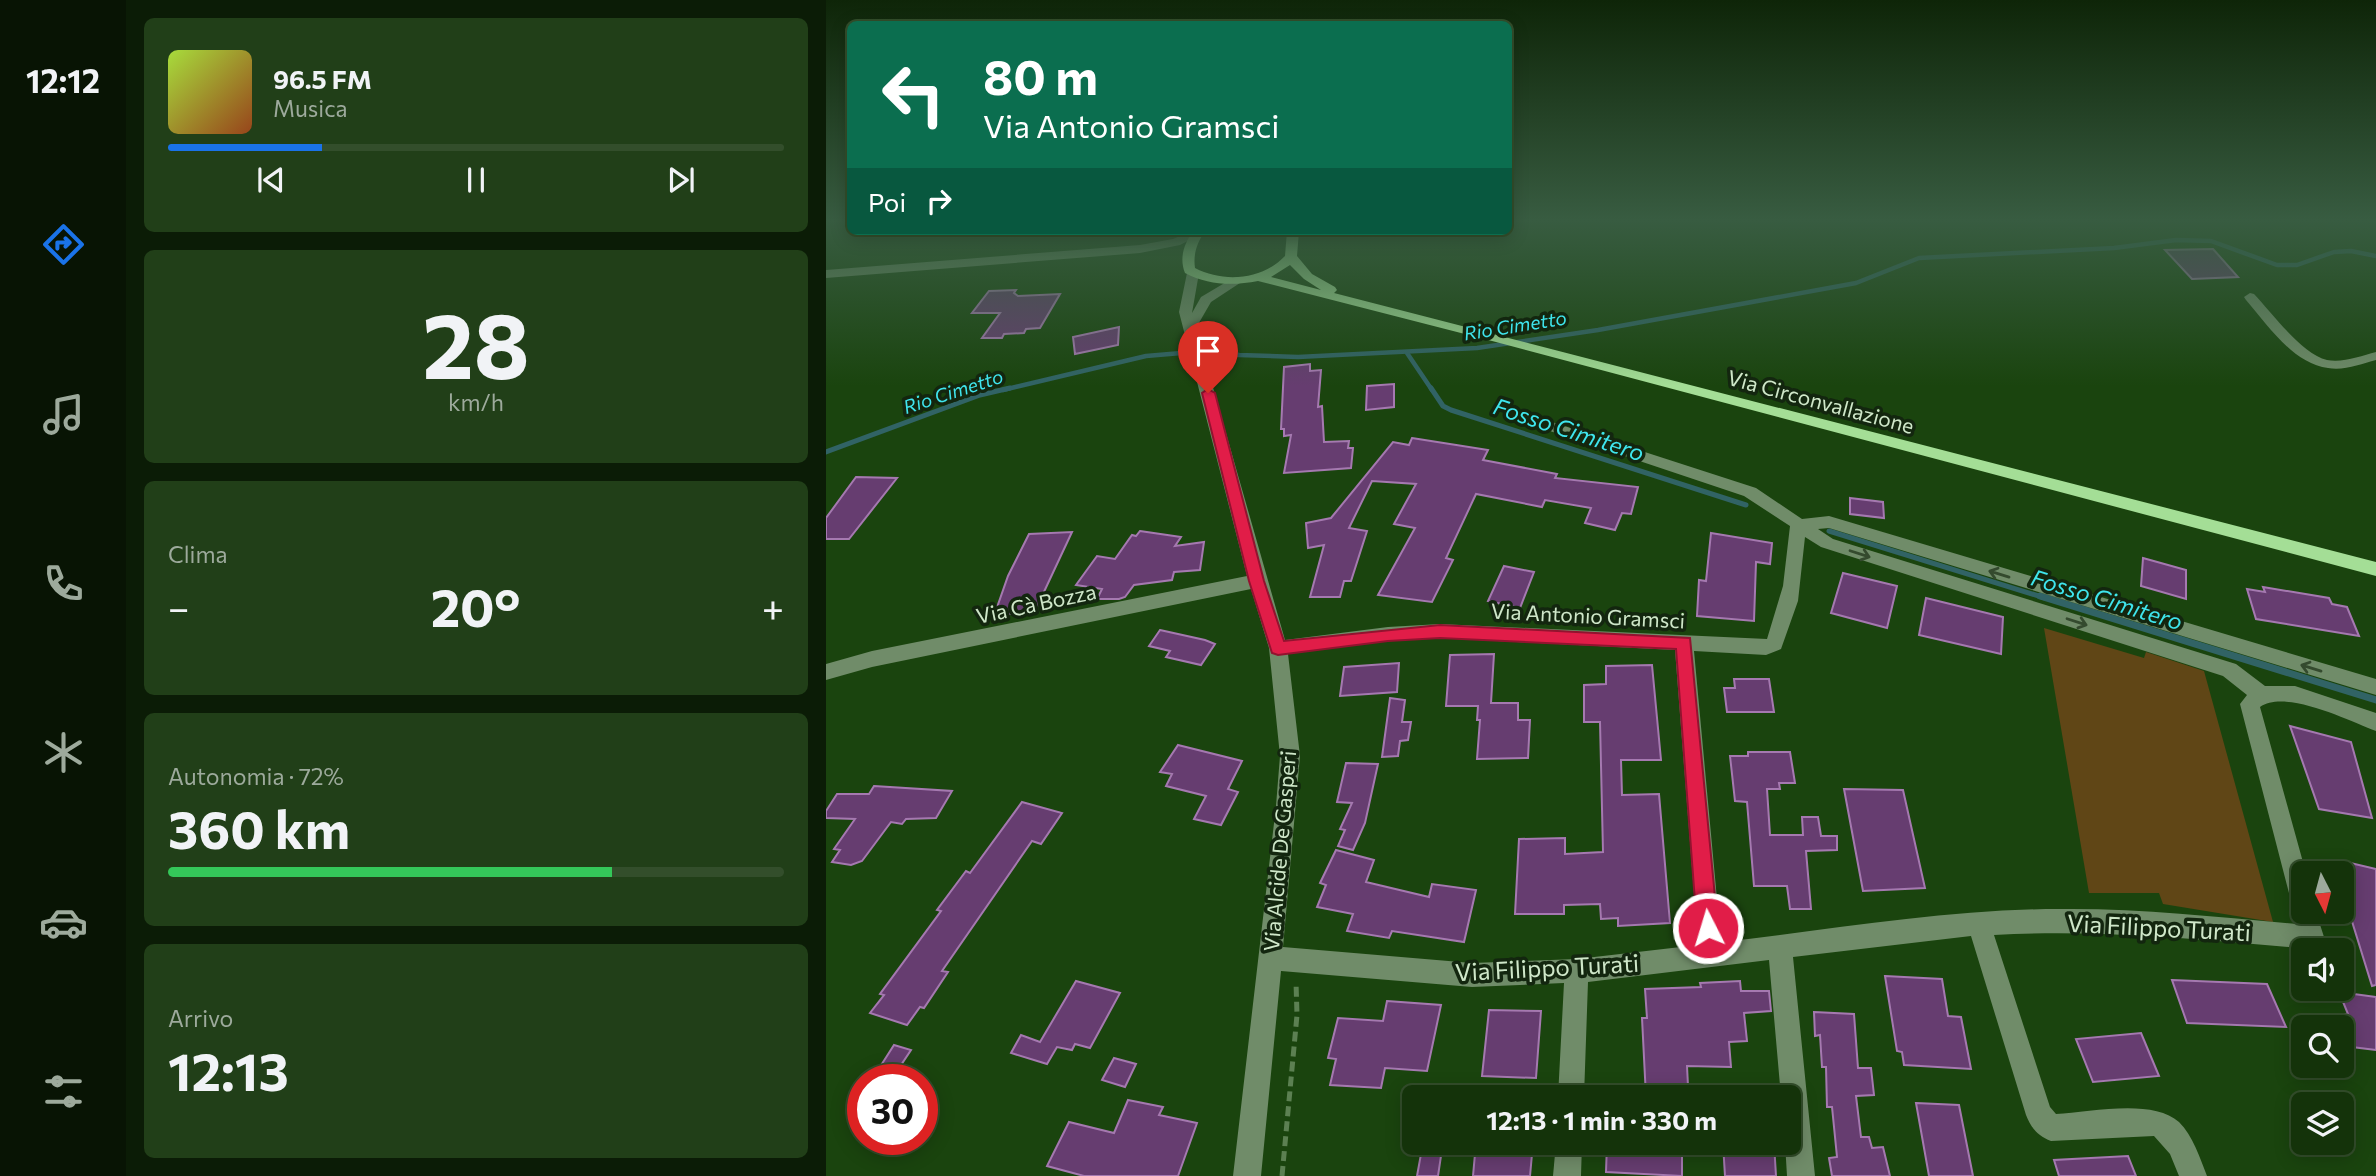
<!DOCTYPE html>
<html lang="it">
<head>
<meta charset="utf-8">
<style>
  :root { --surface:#14330a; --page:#213f18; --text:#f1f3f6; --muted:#9daa9c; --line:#334e2b; --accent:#1a73e8 }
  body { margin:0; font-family:Commissioner,sans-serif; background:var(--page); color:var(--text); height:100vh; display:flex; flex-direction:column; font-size:26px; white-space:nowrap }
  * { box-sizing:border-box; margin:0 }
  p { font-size:23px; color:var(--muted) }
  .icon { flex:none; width:38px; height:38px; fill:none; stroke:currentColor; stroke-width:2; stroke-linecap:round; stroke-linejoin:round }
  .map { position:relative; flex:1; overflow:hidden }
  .panel { display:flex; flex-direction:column; gap:18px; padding:18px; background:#0b1c06; width:700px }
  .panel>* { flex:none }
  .guide { position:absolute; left:21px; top:21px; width:665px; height:214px; border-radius:10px; box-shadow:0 4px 18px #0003,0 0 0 2px var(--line); background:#0b6e4f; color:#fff; overflow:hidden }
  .needle { width:46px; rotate:174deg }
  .controls { position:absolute; left:1465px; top:861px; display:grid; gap:14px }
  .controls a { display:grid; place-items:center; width:63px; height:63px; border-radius:10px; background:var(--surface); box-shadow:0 4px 18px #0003,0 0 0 2px var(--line); font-size:35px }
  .speed { position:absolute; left:21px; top:1064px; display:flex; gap:14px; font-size:35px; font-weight:700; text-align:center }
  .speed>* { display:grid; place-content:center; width:91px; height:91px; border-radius:50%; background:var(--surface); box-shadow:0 4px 18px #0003,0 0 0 2px var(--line); line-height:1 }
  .speed .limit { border:10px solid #d22; background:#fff; color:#111 }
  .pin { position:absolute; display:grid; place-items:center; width:60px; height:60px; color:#fff; margin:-72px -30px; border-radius:50% 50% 50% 0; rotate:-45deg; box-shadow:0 0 7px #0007 }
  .pin .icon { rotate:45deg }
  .me { position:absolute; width:77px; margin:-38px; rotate:355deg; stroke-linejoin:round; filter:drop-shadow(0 0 5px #0008) }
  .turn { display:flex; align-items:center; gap:24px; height:147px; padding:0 21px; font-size:32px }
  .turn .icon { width:91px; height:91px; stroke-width:2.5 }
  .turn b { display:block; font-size:49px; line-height:60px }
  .then { display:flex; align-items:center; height:66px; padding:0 21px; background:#0003; gap:14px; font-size:26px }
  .big { font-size:52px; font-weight:700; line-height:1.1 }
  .panel .widget { flex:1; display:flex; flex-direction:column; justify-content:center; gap:10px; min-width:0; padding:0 24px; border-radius:10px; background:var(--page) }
  .panel .dial { align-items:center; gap:0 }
  .dial b { font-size:91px; line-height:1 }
  .song { display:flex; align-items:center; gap:21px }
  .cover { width:84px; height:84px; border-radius:10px; background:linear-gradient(135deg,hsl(80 70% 55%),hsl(20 70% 35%)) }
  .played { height:7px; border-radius:4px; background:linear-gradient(90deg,var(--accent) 25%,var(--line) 25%) }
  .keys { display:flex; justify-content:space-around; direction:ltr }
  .heat { display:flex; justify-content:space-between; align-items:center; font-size:38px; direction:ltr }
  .charge { height:10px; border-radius:5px; background:linear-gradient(90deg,#34c759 72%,var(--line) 0) }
  .trip { position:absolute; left:576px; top:1085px; width:399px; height:70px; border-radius:10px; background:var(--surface); box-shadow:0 4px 18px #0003,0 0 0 2px var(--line); font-weight:700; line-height:70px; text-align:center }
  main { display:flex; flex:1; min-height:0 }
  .tab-bar { display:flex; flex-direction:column; width:126px; justify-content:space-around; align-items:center; background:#081404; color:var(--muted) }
  .tab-bar .icon { width:49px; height:49px }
  .tab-bar .current { color:var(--accent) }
  .tab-bar b { font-size:32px; color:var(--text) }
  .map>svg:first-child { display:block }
  .green { fill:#604616 }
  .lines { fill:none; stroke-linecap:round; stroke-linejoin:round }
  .stream-far2 { stroke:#316365; stroke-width:4.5 }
  .stream-far1 { stroke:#316365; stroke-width:5 }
  .stream { stroke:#316365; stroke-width:7 }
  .building { fill:#663d70; stroke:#a579b0; stroke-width:2 }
  .path { stroke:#5c8052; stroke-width:5; stroke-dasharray:10 5; stroke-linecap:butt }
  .minor { fill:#708c69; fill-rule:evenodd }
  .major { fill:#a4de96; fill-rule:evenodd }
  .oneway { stroke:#344a2e }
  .route { fill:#e11d48; stroke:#92132f; stroke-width:2 }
  .labels { text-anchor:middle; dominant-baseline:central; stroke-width:7; stroke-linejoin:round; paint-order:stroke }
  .far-water-label { font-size:19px; font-style:italic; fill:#3fe5ed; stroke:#13260f }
  .street-label { font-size:21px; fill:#cfe7c9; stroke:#13260f }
  .water-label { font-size:23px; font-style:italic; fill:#3fe5ed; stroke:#13260f }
  .near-street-label { font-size:24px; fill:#cfe7c9; stroke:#13260f }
</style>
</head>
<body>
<main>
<nav class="tab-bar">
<b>12:12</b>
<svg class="icon current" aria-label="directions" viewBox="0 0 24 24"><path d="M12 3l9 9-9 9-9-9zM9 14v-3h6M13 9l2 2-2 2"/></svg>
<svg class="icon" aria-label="music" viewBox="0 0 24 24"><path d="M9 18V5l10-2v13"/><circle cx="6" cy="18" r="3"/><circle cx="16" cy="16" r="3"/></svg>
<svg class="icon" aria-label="phone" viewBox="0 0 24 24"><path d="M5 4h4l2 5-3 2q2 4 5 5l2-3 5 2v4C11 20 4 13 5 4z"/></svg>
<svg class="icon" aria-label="climate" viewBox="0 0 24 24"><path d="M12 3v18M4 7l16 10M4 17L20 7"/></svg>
<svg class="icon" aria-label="car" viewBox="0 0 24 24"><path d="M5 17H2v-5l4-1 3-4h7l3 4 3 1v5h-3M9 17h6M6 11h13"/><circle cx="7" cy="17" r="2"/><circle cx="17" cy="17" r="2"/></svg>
<svg class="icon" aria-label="filters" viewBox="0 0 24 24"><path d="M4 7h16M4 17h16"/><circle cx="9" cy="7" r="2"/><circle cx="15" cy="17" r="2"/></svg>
</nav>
<section class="panel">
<div class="widget">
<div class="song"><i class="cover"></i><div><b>96.5 FM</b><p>Musica</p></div></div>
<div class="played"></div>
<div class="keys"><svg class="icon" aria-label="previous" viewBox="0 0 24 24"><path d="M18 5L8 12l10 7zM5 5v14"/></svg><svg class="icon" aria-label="pause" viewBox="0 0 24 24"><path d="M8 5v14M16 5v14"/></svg><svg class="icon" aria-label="next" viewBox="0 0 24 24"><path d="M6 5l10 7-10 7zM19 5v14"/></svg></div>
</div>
<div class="widget dial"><b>28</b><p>km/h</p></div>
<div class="widget"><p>Clima</p>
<div class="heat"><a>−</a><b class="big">20°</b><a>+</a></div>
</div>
<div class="widget"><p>Autonomia · 72%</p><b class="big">360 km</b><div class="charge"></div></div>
<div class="widget"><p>Arrivo</p><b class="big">12:13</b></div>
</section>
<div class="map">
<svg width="1550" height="1176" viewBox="0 0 1550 1176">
  <rect width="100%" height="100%" fill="#1a440e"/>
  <polygon class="green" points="1218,628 1318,658 1320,652 1378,671 1447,922 1337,904 1333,893 1263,893"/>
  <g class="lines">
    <g class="stream-far2">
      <polyline points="581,353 606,390"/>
      <polyline points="177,390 320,356 391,350 413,355 472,357 651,348 772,330 1030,283 1093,258 1288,248 1350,240 1385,241 1451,265 1471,265 1508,252 1525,251 1550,256"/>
    </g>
    <g class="stream-far1">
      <polyline points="605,388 617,406 625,410 920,505"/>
      <polyline points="0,452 154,395 184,388"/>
      <polyline points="1003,531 1219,598"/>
    </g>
    <polyline class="stream" points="1214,596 1550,700"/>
  </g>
  <g class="building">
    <polygon points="1387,249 1412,277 1366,279 1339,250"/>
    <polygon points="190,290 188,293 192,296 234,294 214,328 200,329 198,333 178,334 176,338 156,338 174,313 146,313 163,291"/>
    <polygon points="293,327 292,345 249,354 247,337"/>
    <polygon points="484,364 484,371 495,370 492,407 496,406 498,442 523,441 522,448 527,448 525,468 458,473 465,435 458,436 458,429 455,429 458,367"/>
    <polygon points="568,384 568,407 540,410 541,386"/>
    <polygon points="586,438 662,450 657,460 731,474 729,478 812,487 805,514 796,513 789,530 759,523 765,508 719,500 716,507 650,494 620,558 627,560 606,602 552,595 589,528 568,524 590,484 546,481 523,528 541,531 525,581 518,581 514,597 484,597 498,545 482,548 480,523 505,518 567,442 583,445"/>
    <polygon points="30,477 71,478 23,539 0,539 0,518"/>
    <polygon points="1024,498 1057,502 1058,518 1024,514"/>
    <polygon points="314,531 355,537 349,546 378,542 374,570 348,572 346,580 308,585 299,597 293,599 271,599 276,589 250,585 271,556 289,559 306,535 310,536"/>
    <polygon points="246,532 209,611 168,616 182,576 203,534"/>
    <polygon points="885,533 946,543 944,564 930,562 928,621 871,616 873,580 880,581"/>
    <polygon points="1317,558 1360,570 1360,599 1315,586"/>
    <polygon points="678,566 708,572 694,608 662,601"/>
    <polygon points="1017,573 1071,586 1061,628 1005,613"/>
    <polygon points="1437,587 1503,598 1506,604 1521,607 1533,636 1430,619 1421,589 1439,592"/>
    <polygon points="1100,598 1177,617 1175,654 1093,635"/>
    <polygon points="334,630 379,640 389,644 375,665 340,657 344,651 323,646"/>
    <polygon points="668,654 665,703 692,703 692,720 704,720 702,758 651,759 654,720 651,720 652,706 620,706 624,655"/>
    <polygon points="573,663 571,692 514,696 518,667"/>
    <polygon points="826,665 835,760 795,760 796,795 833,794 844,923 792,926 792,918 775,919 774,904 738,905 738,914 689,914 693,839 739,838 739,854 777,852 774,722 758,722 758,685 780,684 780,666"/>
    <polygon points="908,679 943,679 948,712 901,712 898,688 909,688"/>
    <polygon points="564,698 579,700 576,722 585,722 582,740 574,741 572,756 556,757"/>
    <polygon points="1464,726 1525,742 1546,818 1493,809"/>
    <polygon points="352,745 416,761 402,789 412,792 395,825 368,819 380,796 340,786 346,774 334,772"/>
    <polygon points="922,752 964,752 969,783 953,783 954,789 941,789 944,835 977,835 976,817 992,817 995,836 1011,836 1011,850 980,851 985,909 964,909 961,886 928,886 921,802 909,801 904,756 922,756"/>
    <polygon points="520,763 552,764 539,823 527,850 512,846 519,830 514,829 526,803 511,802"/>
    <polygon points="48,786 126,791 110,818 80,819 76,824 65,822 36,861 25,865 6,862 14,850 8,849 29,819 0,818 0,811 11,794 43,794"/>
    <polygon points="1018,789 1077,790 1099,888 1037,891"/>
    <polygon points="196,802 236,813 215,844 206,841 116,971 122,972 98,1008 94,1007 81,1025 44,1013 58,995 54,994 115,911 111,910 140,871 144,873"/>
    <polygon points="510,850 548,860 540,882 603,897 606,884 650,890 638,942 566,931 563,938 521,931 527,914 491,907 500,885 494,883"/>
    <polygon points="1516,861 1550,869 1550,985 1546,986 1516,889"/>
    <polygon points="1059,976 1116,979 1122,1016 1135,1017 1145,1069 1078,1065 1076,1052 1071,1051"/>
    <polygon points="1346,980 1441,984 1460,1027 1361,1023"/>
    <polygon points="250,981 294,993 264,1048 249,1044 246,1050 231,1047 221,1064 185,1053 195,1035 214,1042"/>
    <polygon points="914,981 915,991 943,991 945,1011 918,1013 921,1041 903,1042 905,1067 861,1066 862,1086 851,1086 851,1097 820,1097 816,1018 821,1018 819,989 875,987 874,983"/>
    <polygon points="1513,992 1550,997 1550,1050 1526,1047 1514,1014 1522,1014"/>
    <polygon points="561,1001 615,1005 601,1071 559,1068 555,1088 504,1085 510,1059 502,1058 512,1018 557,1021"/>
    <polygon points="663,1010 715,1011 710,1078 656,1076"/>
    <polygon points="988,1012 1028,1014 1032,1068 1045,1068 1048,1095 1030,1096 1035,1137 1043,1137 1046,1148 1057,1147 1064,1176 1006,1176 1003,1158 1011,1157 1006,1107 1001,1107 1000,1067 996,1067 994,1035 989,1036"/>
    <polygon points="1315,1033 1333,1076 1267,1082 1250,1039"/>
    <polygon points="68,1045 85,1050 69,1074 52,1070"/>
    <polygon points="288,1058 310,1064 299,1087 276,1080"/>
    <polygon points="302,1100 337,1107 333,1115 371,1123 352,1176 258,1176 221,1166 243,1122 288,1133"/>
    <polygon points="1090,1103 1133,1105 1147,1176 1103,1176"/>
    <polygon points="650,1143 707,1143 704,1176 647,1176"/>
    <polygon points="781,1143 856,1143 856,1176 780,1172"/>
    <polygon points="897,1143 948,1143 950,1176 899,1176"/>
    <polygon points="595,1154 615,1156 612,1176 591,1176"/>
    <polygon points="1302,1156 1310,1176 1233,1176 1228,1160"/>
  </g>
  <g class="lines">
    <polyline class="path" points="456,1176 471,1015 470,982"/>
    <g class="minor">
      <polygon points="366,231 377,233 354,245 314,253 0,278 0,270 314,245 347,239"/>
      <path d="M367,269L373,273L366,313L375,297L407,278L411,277L417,281L385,302L370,328L459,640L562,627L614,624L941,639L957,586L964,526L918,496L721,430L719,427L726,422L930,488L976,519L1003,516L1550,679V695L1003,528L992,529L1007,539L1410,664L1439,686H1469L1550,713V731C1523,721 1460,689 1434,707L1480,873H1477V912H1490L1498,937L1494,945L1486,949C1380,940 1275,929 1168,935L1224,1107L1230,1114C1264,1112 1327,1098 1353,1122C1367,1136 1374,1158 1381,1176H1353L1344,1154L1328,1136L1225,1141C1212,1136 1205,1128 1200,1115L1145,936L967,957L989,1176H961L959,1143H962V1097H955L943,960L762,982L758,1097H732L738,983L646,987L455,971L435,1176H407L450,806L454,756L443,648L425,589L46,667L0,680V664L46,651L421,576L353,312L361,273ZM979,537L995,547L1397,676L1421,695L1414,704L1471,924C1392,917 1312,908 1233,909C1123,909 1004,930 895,942L868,651L940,655L955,649L972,601ZM614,638L849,650L872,945L751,959L646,963L457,947L474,756L462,654L562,641Z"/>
      <path d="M1424,293L1428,294C1446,313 1476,354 1501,360C1517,363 1535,356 1550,352V360C1535,364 1518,371 1502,368C1467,364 1441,324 1420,300L1418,297Z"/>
      <polygon points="730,1143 756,1143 755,1176 727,1176"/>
    </g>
    <path class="major" d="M367,231H379C371,243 367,254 369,268C398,283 436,280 459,256L461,231H473L471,256L486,274L509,287L511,290L508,293L1550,562V576L670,342L432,281C406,286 382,285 359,273C353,258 358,244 367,231ZM464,265L478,279L495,290L445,277Z"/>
  </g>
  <defs><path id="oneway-shaft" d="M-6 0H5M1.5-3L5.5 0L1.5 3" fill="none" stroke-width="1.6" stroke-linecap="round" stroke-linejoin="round" transform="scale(1.75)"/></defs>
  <g class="oneway">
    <use href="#oneway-shaft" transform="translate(1034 554) rotate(18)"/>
    <use href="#oneway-shaft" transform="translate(1173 574) rotate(-163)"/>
    <use href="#oneway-shaft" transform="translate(1251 622) rotate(18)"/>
    <use href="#oneway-shaft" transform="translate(1485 668) rotate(-163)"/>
  </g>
  <linearGradient id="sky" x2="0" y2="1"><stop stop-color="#0e2508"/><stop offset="0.57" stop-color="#385c41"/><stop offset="1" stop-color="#385c41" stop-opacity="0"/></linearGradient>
  <rect width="1550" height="386" fill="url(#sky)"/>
  <polygon class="route" points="382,389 389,393 438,581 458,641 614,625 864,638 892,928 889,936 882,939 874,936 871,928 850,649 614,638 562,641 452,655 446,653 423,581 376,393"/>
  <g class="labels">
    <g class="far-water-label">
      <text transform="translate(689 325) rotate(-9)">Rio Cimetto</text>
      <text transform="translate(127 391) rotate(-18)">Rio Cimetto</text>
    </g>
    <g class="street-label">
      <text transform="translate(995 401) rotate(15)">Via Circonvallazione</text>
      <text transform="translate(210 603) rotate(-12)">Via Cà Bozza</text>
      <text transform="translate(762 615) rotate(3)">Via Antonio Gramsci</text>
      <text transform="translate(453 851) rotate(-85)">Via Alcide De Gasperi</text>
    </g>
    <g class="water-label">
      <text transform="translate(743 429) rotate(18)">Fosso Cimitero</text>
      <text transform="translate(1281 599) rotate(17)">Fosso Cimitero</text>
    </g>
    <g class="near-street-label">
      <text transform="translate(1333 927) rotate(3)">Via Filippo Turati</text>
      <text transform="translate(721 967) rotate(-3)">Via Filippo Turati</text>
    </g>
  </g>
</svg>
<div class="controls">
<a><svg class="needle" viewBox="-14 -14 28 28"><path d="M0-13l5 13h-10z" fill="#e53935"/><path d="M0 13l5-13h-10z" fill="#9daa9c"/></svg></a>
<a><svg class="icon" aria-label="sound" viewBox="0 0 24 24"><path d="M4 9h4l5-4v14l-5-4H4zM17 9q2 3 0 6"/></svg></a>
<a><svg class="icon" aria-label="search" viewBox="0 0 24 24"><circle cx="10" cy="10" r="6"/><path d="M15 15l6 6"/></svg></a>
<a><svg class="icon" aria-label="layers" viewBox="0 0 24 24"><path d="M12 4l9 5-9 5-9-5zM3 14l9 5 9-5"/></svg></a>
</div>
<div class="speed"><div class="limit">30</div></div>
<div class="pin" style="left:382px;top:393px;background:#d93025"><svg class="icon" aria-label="arrive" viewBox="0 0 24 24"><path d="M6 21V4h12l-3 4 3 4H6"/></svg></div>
<svg class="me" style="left:882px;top:928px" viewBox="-20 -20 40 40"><circle r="17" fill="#e11d48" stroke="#fff" stroke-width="3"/><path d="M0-11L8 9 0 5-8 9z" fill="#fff"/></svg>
<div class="trip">12:13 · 1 min · 330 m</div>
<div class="guide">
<div class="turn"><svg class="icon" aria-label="left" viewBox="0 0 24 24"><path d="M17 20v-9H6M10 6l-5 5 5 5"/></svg><div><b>80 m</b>Via Antonio Gramsci</div></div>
<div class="then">Poi<svg class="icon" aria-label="right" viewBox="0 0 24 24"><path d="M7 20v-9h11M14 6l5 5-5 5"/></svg></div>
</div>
</div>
</main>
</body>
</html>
